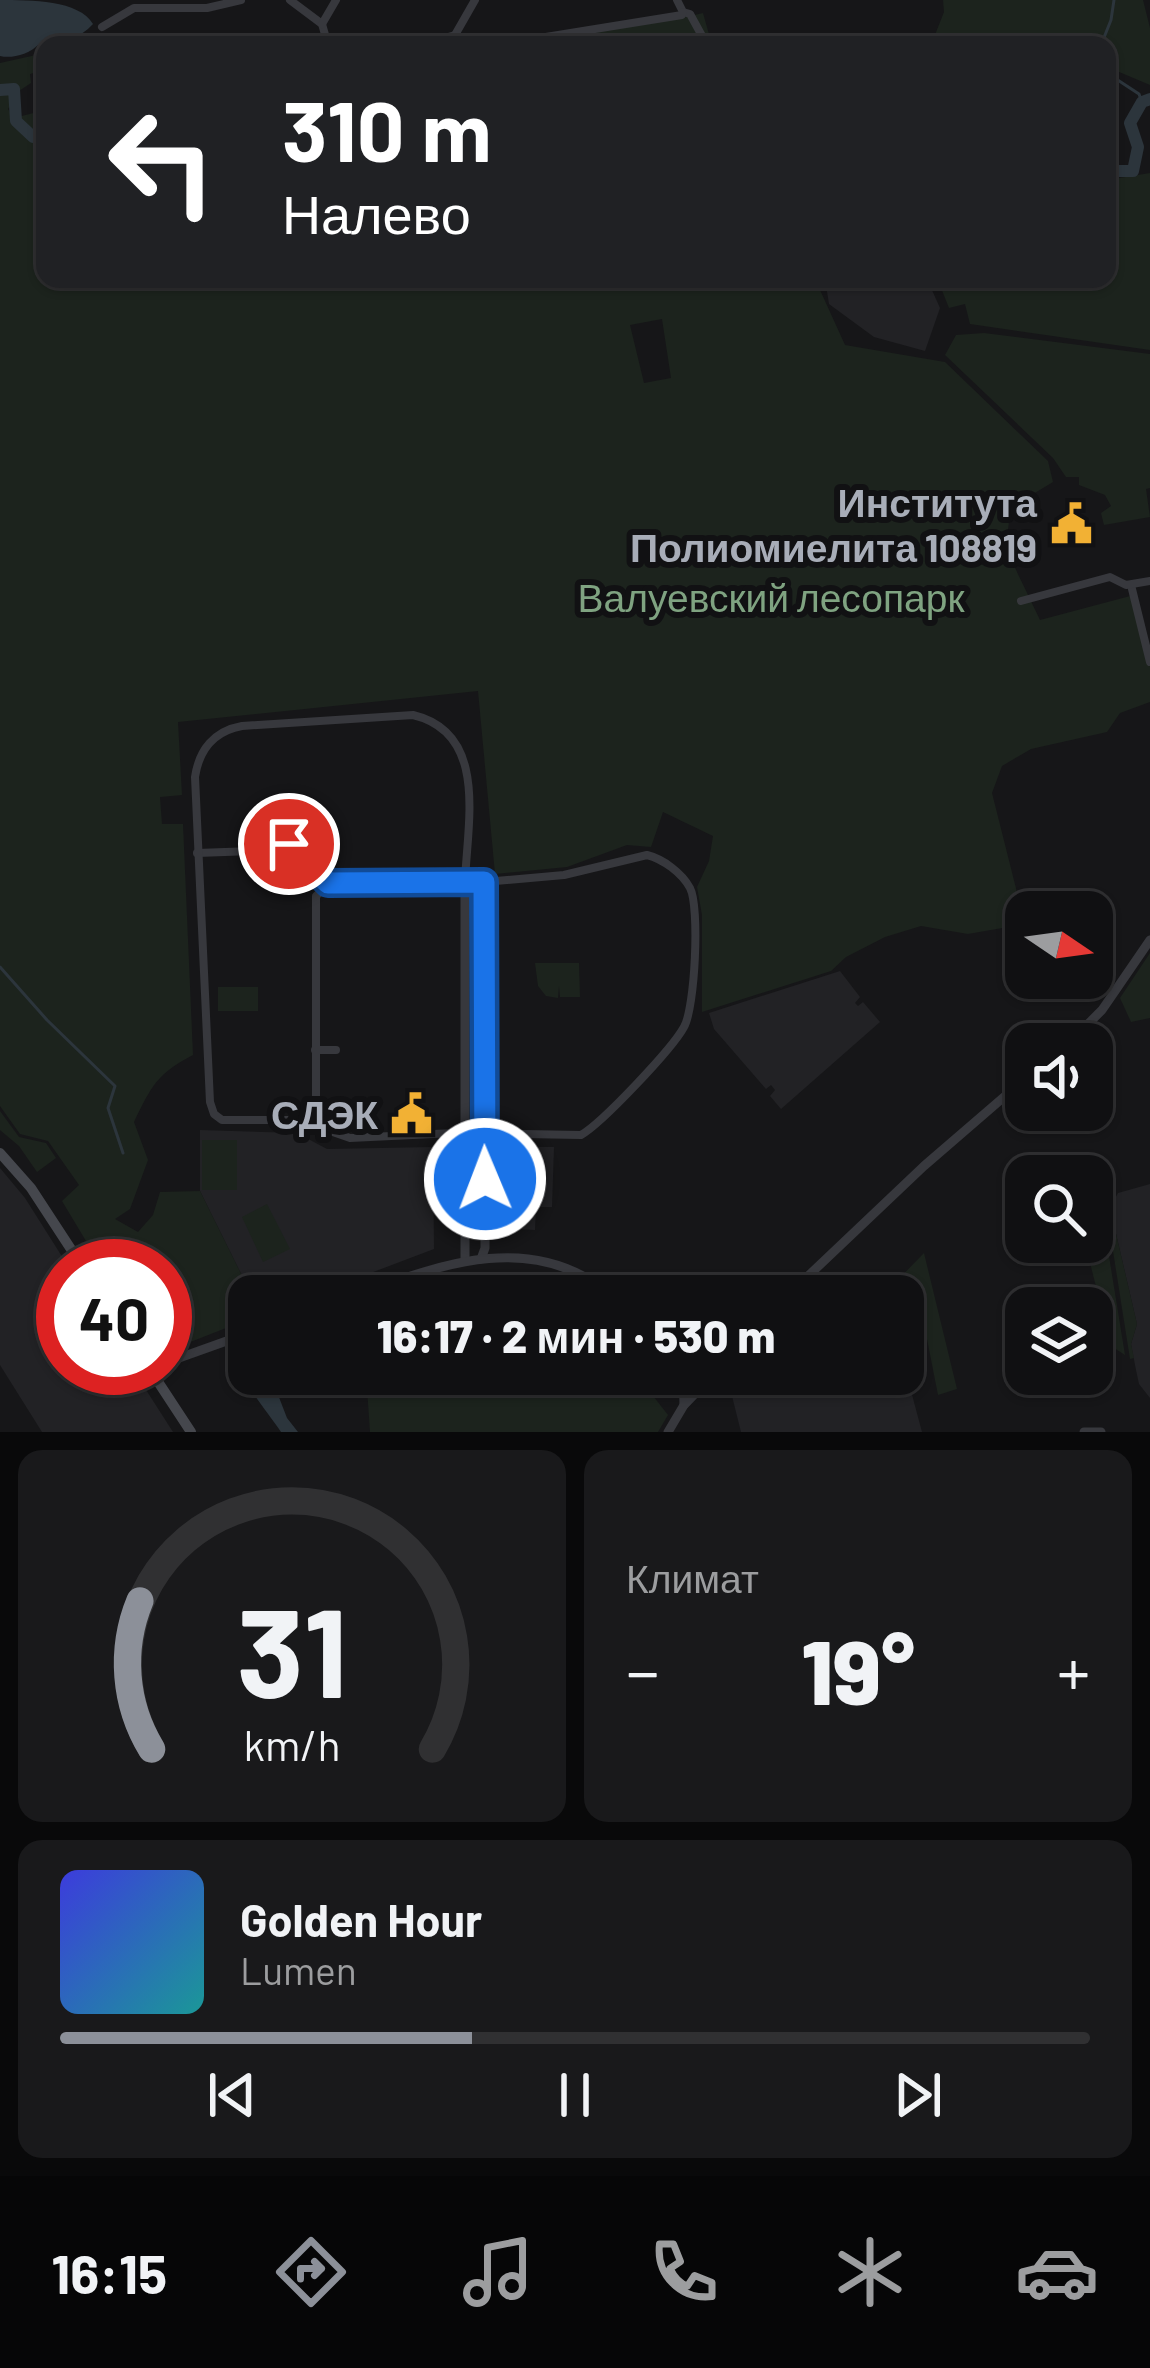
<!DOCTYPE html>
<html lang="ru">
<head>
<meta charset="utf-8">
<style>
  :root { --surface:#101012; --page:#19191b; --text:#f1f3f6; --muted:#9c9d9f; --line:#303032; --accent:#8c9099 }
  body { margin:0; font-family:Barlow,sans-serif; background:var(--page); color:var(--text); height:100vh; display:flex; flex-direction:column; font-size:45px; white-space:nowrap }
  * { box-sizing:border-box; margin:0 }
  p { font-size:39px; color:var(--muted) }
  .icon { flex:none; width:66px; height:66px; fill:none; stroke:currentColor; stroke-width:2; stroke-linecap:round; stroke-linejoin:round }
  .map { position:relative; height:1432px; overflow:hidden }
  .drawer { display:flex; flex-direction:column; gap:18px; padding:18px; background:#09090a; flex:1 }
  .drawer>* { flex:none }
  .top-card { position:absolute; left:36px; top:36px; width:1080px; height:252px; border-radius:24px; box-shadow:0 3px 9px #0004,0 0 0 3px var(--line); background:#202124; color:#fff; overflow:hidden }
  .needle { width:78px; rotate:103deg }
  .buttons { position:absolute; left:1005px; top:891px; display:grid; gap:24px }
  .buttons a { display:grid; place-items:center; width:108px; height:108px; border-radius:24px; background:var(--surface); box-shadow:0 3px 9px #0004,0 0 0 3px var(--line); font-size:60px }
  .speed { position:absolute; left:36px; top:1239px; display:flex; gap:24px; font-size:60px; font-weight:700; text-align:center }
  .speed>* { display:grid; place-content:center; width:156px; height:156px; border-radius:50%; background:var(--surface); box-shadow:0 3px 9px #0004,0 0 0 3px var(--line); line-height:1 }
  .speed .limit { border:18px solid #d22; background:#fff; color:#111 }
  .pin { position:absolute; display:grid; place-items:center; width:102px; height:102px; color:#fff; margin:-51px; border:6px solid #fff; border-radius:50%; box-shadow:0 3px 12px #0007 }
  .me { position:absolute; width:132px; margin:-66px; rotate:359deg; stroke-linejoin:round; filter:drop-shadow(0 0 9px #0008) }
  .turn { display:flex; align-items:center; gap:42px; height:252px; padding:0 48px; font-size:54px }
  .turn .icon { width:156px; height:156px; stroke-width:2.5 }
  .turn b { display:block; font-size:84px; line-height:102px }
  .big { font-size:90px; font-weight:800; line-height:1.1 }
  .drawer .tile { flex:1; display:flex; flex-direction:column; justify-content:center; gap:18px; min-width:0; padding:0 42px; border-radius:24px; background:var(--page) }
  .drawer .dial { align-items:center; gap:0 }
  .dial svg { height:312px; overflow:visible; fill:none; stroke:var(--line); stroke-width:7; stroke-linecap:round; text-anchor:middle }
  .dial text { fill:var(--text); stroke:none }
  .song { display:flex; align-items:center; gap:36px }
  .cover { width:144px; height:144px; border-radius:18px; background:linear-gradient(135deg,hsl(240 70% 55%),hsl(180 70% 35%)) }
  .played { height:12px; border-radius:6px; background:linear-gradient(90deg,var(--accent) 40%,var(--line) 40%) }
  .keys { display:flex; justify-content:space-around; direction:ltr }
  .heat { display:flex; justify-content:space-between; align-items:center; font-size:66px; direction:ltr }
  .drawer .tiles { flex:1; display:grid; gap:18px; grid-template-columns:1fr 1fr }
  .tile:last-child { grid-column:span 2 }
  .trip { position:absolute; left:228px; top:1275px; width:696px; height:120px; border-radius:24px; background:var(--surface); box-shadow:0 3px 9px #0004,0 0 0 3px var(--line); font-weight:800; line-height:120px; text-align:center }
  .dock { display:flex; height:192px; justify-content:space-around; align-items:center; background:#060607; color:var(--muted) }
  .dock .icon { width:84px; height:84px }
  .dock .on { color:var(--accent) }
  .dock b { font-size:54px; color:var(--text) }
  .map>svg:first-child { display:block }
  .built { fill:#222225 }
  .green { fill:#1c231d; fill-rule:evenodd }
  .water { fill:#2c353c }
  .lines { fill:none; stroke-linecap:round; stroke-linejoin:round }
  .stream { stroke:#2c353c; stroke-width:3 }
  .river { stroke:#2c353c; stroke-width:12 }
  .minor { stroke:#37383d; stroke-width:8 }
  .tertiary { stroke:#37383d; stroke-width:9 }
  .secondary { stroke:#45474d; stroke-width:10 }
  .route-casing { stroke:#114b97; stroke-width:30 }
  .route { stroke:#1a73e8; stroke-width:21 }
  .labels { text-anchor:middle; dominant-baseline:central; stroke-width:12; stroke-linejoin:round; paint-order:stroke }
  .poi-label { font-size:39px; font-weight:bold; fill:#a8adb8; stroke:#111113; text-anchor:end }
  .park-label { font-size:39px; fill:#7fa381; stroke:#111113 }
</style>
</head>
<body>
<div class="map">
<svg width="1150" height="1432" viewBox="0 0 1150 1432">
  <rect width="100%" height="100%" fill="#161618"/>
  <g class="built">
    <polygon points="825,279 927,279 940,308 925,351 874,337 829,304"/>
    <polygon points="840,971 860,997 855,1003 858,1006 863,1002 880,1022 781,1109 770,1096 775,1090 771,1085 766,1089 714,1029 709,1013"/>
    <polygon points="200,1130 297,1133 327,1149 433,1147 434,1249 310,1296 252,1296 200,1191"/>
    <polygon points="504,1147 554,1147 552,1207 536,1207 535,1230 492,1228 492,1153"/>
    <polygon points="0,1168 25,1198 68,1266 63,1266 63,1368 132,1368 173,1432 42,1432 0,1365"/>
    <polygon points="1150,1184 1150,1398 1139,1384 1136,1370 1131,1344 1137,1324 1110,1208 1118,1193"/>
    <polygon points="903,1361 922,1432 741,1432 731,1392 800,1374 903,1374"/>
  </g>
  <g class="green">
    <polygon points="943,0 1143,0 1150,28 1150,85 1112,69 1107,81 1107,45 931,45 944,12"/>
    <polygon points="703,13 712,45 498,45 686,17"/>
    <path d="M45,53V70L30,74L31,83L19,91L8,109L14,118L45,110V279H815L845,345L945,362L1048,461L1053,482L1033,494L1032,514L1009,521L1006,549L1040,620L1134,595L1150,667V702L1120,713L1107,732L1031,749L1002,766L992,793L1025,924L968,934L921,926L885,937L846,957L831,971L702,1012V915L697,887L709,861L713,836L663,812L651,847L627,845L567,867L495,874L478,691L178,722L182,795L160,797L162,824H183L193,1055C157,1074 152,1085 134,1122L148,1160L130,1209L115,1219L138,1232L153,1215L160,1192L200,1191L252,1296H249V1319L165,1352V1266H101L62,1201L79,1185L48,1141L20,1134L0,1106V63ZM662,319L671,378L644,383L630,325Z"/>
    <polygon points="1150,173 1150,350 970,324 965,304 949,308 941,288 933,279 1107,279 1107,180"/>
    <polygon points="984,333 1150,354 1150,488 1146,489 1150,517 1104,525 1101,513 1111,506 1105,495 1079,485 1079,477 1066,477 1053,458 945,355 956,335"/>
    <polygon points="1150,953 1150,1018 1131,1022 1120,998"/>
    <polygon points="535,963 579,963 580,997 560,997 559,986 558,998 546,996 538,986"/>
    <rect x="218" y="987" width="40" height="24"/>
    <polygon points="0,1111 19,1137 46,1143 56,1158 37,1172 19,1146 0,1130"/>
    <rect x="202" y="1140" width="35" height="50"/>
    <polygon points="267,1204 290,1249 263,1262 242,1217"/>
    <polygon points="1110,1208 1137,1324 1131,1344 1134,1358 1130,1359 1107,1213"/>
    <polygon points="1103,1219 1125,1355 1111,1346 1085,1243 1092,1242 1092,1233"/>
    <polygon points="924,1253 957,1389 938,1395 925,1329 903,1335 903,1315 916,1312 914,1300 903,1302 903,1296 889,1296 890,1288"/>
    <polygon points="636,1374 668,1415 658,1432 370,1432 366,1374"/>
  </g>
  <g class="water">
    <path d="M0,0C31,0 79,0 93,24C79,40 54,47 38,45C29,54 12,59 0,56Z"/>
    <path d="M243,1356L249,1357V1374H270L287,1418L298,1432H281C267,1411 241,1381 234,1358Z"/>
  </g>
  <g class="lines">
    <g class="stream">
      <polyline points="1101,45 1111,20 1114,0"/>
      <polyline points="1107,73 1139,94 1142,102"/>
      <polyline points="0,86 6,89"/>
      <polyline points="0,967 47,1020 115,1086 108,1108 123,1153"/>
    </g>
    <g class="river">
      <polyline points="0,90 14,89 16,121 33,137 45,136"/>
      <polyline points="1107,152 1115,171 1133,171 1138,147 1130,123 1142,102 1150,99"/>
    </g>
    <g class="minor">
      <polyline points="290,0 322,24 328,45"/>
      <polyline points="677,0 683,12 690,14 707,45"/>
      <polyline points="322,24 336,0"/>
      <polyline points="102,27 134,8 207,8 241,0"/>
      <polyline points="455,35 461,45"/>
      <polyline points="421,45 455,35 475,0"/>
      <polyline points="496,45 682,15 683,12"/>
      <polyline points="1131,585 1150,662"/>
      <polyline points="1021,601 1110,577 1126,585 1150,581"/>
      <polyline points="197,853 253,851 262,844 289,844 328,883"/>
      <polyline points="315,1050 336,1050"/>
      <path d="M317,1120H222L214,1114L210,1102L195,777C199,750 214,731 242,726L413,715C489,733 467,824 465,882H331L316,896V1117L327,1130L350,1138L454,1133L581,1135C602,1123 672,1049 684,1027C695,1008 700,907 690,888C682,873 663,859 647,855L564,875L484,882"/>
    </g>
    <g class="tertiary">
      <polyline points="1068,1044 1102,1010 1150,940"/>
      <polyline points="465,1260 465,882 484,882 485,897 485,1248 481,1259"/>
      <path d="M354,1296C439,1265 533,1228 612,1296"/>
      <polyline points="787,1296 924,1166 1026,1078"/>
      <polyline points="165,1363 249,1333"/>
      <polyline points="683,1374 684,1405"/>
      <polyline points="668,1432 684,1405 714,1374"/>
      <polyline points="1084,1432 1101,1432"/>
    </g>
    <g class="secondary">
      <polyline points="0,1153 31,1188 82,1266"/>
      <polyline points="149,1368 191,1432"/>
    </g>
  </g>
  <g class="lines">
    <defs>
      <polyline id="route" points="289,844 328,883 484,882 485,1179"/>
    </defs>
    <use href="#route" class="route-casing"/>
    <use href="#route" class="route"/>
  </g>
  <defs>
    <symbol id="civic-bare" viewBox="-9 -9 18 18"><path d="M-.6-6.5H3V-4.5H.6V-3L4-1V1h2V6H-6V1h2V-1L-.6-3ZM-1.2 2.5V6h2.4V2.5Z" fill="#f2b134" stroke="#111113" stroke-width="2.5" paint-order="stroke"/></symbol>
  </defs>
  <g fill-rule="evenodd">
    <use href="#civic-bare" x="1042" y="494" width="59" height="59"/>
    <use href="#civic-bare" x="382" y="1084" width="59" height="59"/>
  </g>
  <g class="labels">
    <g class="poi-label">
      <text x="1037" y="501">Института<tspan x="1037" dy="45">Полиомиелита 108819</tspan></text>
      <text x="378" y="1113">СДЭК</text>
    </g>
    <g class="park-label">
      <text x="771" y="596">Валуевский лесопарк</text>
    </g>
  </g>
</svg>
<div class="buttons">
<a><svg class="needle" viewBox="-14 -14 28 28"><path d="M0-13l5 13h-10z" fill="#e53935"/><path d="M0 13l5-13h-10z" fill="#9c9d9f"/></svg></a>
<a><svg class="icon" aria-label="sound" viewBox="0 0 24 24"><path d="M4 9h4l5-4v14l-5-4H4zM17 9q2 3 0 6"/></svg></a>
<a><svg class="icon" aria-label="search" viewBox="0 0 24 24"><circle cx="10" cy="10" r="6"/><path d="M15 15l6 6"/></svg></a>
<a><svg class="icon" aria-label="layers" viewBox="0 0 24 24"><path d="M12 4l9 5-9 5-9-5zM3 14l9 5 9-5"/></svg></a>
</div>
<div class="speed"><div class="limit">40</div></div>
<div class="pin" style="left:289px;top:844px;background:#d93025"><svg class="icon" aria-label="arrive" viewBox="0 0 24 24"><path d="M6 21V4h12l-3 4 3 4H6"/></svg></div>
<svg class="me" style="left:485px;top:1179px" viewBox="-20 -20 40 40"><circle r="17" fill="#1a73e8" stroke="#fff" stroke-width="3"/><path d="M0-11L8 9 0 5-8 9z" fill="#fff"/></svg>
<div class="trip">16:17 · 2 мин · 530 m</div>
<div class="top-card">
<div class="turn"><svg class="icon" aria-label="left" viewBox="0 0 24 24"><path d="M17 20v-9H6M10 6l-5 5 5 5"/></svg><div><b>310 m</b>Налево</div></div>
</div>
</div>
<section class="drawer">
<div class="tiles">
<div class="tile dial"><svg viewBox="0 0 100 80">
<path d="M14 69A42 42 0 1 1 86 69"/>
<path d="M14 69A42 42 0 0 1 11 31" stroke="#8c9099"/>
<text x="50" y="56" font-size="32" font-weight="700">31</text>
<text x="50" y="72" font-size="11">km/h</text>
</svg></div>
<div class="tile"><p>Климат</p>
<div class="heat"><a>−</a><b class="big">19°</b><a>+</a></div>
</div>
<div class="tile">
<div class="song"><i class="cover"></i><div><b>Golden Hour</b><p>Lumen</p></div></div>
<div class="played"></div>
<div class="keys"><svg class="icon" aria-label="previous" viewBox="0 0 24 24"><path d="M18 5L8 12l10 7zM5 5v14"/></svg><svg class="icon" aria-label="pause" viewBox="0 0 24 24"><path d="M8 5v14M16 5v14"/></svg><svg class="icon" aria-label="next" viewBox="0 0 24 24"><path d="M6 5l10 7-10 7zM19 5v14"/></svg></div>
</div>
</div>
</section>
<nav class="dock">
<b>16:15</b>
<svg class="icon on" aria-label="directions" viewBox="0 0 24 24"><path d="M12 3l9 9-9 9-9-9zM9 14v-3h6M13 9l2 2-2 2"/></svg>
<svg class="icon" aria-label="music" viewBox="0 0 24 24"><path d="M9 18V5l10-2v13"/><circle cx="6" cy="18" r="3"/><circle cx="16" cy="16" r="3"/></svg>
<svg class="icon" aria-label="phone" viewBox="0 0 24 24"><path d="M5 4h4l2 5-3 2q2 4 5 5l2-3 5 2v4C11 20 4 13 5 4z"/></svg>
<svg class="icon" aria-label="climate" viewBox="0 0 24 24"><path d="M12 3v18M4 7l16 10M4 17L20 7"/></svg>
<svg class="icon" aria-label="car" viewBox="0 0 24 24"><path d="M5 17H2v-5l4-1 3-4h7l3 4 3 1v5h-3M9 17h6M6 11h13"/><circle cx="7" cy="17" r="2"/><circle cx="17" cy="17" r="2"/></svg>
</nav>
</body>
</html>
